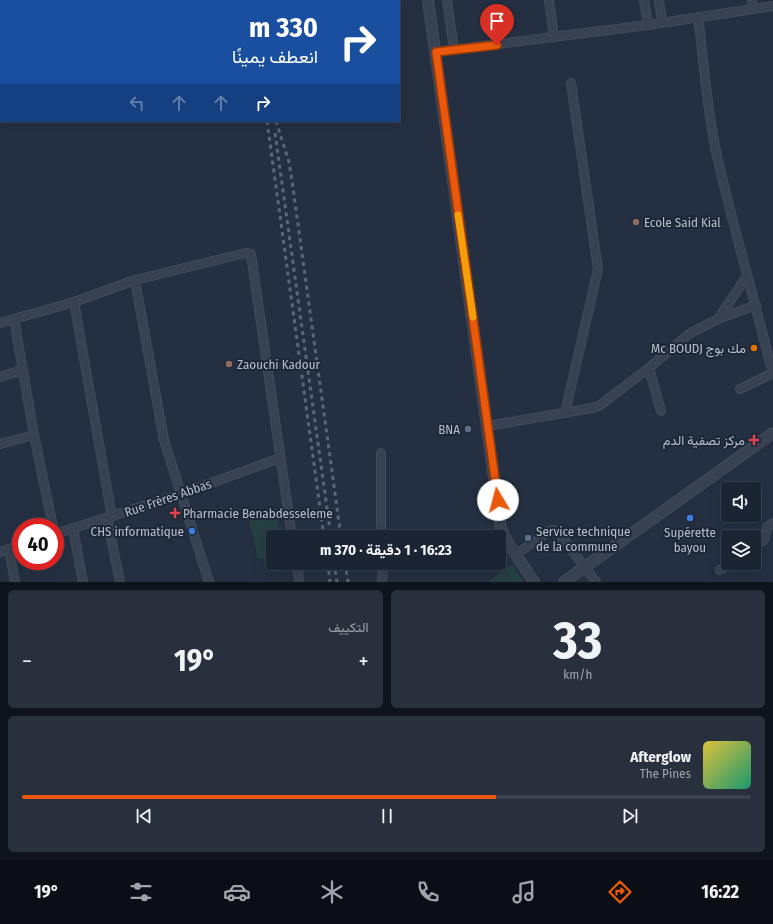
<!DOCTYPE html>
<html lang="ar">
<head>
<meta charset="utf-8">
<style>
  :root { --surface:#1b2432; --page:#28303e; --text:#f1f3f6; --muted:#a0a4ac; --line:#39414d; --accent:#ea580c }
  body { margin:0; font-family:"Fira Sans Condensed",Vazirmatn,sans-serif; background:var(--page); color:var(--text); direction:rtl; height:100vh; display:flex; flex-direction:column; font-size:15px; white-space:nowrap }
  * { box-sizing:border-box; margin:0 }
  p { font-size:13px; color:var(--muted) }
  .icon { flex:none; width:22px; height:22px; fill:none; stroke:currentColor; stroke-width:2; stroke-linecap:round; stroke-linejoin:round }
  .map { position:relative; height:582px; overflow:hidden; direction:ltr }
  .side { display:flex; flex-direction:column; gap:8px; padding:8px; background:#0f141c; flex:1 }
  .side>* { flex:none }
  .banner { position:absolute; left:0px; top:0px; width:400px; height:122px; box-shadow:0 4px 16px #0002,0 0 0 1px var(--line); direction:rtl; background:#1a4fa0; color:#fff; overflow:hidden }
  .controls { position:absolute; left:721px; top:482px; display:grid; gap:8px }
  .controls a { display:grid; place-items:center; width:40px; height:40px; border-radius:4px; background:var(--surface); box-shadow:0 4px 16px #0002,0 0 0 1px var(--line); font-size:20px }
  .speed { position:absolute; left:12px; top:518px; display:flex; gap:8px; font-size:20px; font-weight:700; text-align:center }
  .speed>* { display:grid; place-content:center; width:52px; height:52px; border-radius:50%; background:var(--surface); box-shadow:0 4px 16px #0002,0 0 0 1px var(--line); line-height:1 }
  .speed .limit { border:6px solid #d22; background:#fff; color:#111 }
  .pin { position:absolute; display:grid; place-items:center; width:34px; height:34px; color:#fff; margin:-41px -17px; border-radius:50% 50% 50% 0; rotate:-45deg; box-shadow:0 0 4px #0007 }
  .pin .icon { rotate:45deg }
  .me { position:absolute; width:44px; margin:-22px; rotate:352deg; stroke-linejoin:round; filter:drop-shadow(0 0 3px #0008) }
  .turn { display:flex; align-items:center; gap:14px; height:84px; padding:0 16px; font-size:18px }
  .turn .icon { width:52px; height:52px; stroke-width:2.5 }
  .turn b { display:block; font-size:28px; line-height:34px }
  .lanes { display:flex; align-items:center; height:38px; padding:0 16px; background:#0003; justify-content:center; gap:20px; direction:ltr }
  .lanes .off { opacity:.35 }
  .big { font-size:30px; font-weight:700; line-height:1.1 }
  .side .tile { flex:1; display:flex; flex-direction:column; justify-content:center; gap:6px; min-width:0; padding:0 14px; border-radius:6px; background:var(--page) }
  .side .dial { align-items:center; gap:0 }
  .dial b { font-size:52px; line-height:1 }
  .song { display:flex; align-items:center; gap:12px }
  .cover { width:48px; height:48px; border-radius:6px; background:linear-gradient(135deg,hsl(50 70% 55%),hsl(160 70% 35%)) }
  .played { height:4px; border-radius:2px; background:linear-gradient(90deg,var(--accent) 65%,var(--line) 65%) }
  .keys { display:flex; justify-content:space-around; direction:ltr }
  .heat { display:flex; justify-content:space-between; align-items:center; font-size:22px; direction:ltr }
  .side .tiles { flex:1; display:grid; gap:8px; grid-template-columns:1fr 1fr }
  .tile:last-child { grid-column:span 2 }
  .trip { position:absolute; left:266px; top:530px; width:240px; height:40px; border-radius:4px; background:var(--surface); box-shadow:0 4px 16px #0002,0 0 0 1px var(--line); font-weight:700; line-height:40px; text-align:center; direction:rtl }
  .menu { display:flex; height:64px; justify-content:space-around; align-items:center; background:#0b0e14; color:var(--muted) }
  .menu .icon { width:28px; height:28px }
  .menu .selected { color:var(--accent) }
  .menu b { font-size:18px; color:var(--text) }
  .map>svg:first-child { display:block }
  .green { fill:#263f43 }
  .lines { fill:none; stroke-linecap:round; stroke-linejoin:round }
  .minor-casing { stroke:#434b5b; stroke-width:10 }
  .tertiary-casing { stroke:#434b5b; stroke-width:12 }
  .minor { stroke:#394252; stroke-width:8 }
  .tertiary { stroke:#394252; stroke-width:10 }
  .rail { stroke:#5b6679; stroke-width:3; stroke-dasharray:4 4; stroke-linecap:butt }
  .route-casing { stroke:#983908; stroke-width:10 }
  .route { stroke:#ea580c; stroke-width:7 }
  .slow { stroke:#f59e0b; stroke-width:7 }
  .education-dot { fill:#8d6e63; stroke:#1d2737; stroke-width:1.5 }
  .food-dot { fill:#e8710a; stroke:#1d2737; stroke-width:1.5 }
  .service-dot { fill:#5c6f8a; stroke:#1d2737; stroke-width:1.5 }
  .health-dot { fill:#e0444e; stroke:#1d2737; stroke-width:1.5 }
  .shop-dot { fill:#3f7fe0; stroke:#1d2737; stroke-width:1.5 }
  .labels { text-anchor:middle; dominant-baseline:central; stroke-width:4; stroke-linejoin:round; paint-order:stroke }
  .poi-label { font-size:13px; fill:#b6becc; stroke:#1d2737; text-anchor:start }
  .street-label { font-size:13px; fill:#b6becc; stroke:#1d2737 }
</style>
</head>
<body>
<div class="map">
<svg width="773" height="582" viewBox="0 0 773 582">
  <rect width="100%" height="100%" fill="#243042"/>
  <g class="green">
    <polygon points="276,509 281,537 273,537 273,558 258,559 248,515"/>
    <polygon points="512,564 524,582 488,582"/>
  </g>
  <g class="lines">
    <defs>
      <g id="minor">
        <polyline points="319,0 319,1"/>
        <polyline points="447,0 454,50"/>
        <polyline points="549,0 554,37"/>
        <polyline points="644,0 648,25"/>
        <polyline points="659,0 662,22"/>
        <polyline points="752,0 753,9"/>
        <polyline points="334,1 336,0"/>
        <path d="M698,17C704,62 707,112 717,156C733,226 753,294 770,363L773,369"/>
        <polyline points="436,52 648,25 773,6"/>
        <polyline points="0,116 1,116"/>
        <polyline points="135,280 164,440 209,582"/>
        <polyline points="74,302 112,517"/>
        <polyline points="14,319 34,435 53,527"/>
        <polyline points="718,319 747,276"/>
        <polyline points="0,323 74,302 135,280 246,253 251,254 292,537"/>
        <polyline points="649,368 661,411"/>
        <polyline points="0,377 23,370"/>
        <polyline points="740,389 773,373"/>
        <polyline points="565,413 598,269 571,83"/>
        <polyline points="488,426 592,408 599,406 649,368 689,334 718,319 756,305"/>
        <polyline points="0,444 34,435"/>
        <polyline points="381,453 381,537"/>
        <polyline points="107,518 120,582"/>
        <polyline points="73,529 83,582"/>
        <polyline points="55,534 181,494 280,458"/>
        <polyline points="754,547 764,540 767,527 773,523"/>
        <polyline points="9,549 15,582"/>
        <polyline points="0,552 21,545"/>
        <polyline points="515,555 549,531 553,530 558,532 596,582"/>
        <polyline points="297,563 299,582"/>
        <polyline points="720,570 731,563"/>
        <polyline points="382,582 383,563"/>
      </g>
      <g id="tertiary">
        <polyline points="428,0 501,529 508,543 534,582"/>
        <polyline points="564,582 773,433"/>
      </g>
    </defs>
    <use href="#minor" class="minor-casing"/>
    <use href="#tertiary" class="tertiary-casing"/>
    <use href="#minor" class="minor"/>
    <use href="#tertiary" class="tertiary"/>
    <g class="rail">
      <polyline points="248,0 248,1"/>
      <polyline points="256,0 256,1"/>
      <polyline points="267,121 324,537"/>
      <polyline points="276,121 289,162 293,188 341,537"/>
      <polyline points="275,133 331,537"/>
      <polyline points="328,563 330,582"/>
      <polyline points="334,563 337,582"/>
      <polyline points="345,563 348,582"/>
    </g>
  </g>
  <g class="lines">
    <defs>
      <polyline id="route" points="497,45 436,52 498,500"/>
    </defs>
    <use href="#route" class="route-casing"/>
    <use href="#route" class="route"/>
    <polyline class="slow" points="458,215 473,317"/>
  </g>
  <g class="education-dot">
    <circle cx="636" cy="222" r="4"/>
    <circle cx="229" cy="364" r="4"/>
  </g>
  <circle class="food-dot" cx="754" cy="348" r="4"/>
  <g class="service-dot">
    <circle cx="468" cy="429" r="4"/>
    <circle cx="528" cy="538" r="4"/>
  </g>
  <g class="health-dot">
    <path d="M752 434h4v4h4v4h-4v4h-4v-4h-4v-4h4z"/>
    <path d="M173 507h4v4h4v4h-4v4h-4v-4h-4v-4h4z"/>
  </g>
  <g class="shop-dot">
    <circle cx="690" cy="518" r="4"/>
    <circle cx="192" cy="531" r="4"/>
  </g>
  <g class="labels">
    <g class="poi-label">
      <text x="644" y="222">Ecole Said Kial</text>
      <text x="746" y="348" text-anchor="end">Mc BOUDJ مك بوج</text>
      <text x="237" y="364">Zaouchi Kadour</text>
      <text x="460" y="429" text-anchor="end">BNA</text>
      <text x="745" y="440" text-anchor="end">مركز تصفية الدم</text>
      <text x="183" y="513">Pharmacie Benabdesseleme</text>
      <text x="184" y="531" text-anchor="end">CHS informatique</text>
      <text x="536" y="531">Service technique<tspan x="536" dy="15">de la commune</tspan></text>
      <text x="690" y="532" text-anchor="middle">Supérette<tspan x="690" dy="15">bayou</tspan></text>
    </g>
    <g class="street-label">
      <text transform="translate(168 498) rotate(-19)">Rue Frères Abbas</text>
    </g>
  </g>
</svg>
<div class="controls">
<a><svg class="icon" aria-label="sound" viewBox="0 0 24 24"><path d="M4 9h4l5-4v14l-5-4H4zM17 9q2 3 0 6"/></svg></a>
<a><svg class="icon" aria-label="layers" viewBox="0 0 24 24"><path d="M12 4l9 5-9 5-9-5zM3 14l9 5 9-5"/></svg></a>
</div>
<div class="speed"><div class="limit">40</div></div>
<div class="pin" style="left:497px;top:45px;background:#d93025"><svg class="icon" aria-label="arrive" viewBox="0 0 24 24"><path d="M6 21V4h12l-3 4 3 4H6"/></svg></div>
<svg class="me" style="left:498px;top:500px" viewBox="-20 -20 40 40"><circle r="19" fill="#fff"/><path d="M0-13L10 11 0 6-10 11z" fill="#ea580c"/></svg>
<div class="trip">16:23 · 1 دقيقة · 370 m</div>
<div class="banner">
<div class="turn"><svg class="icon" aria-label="right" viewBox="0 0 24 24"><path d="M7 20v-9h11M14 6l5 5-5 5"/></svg><div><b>330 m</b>انعطف يمينًا</div></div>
<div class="lanes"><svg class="icon off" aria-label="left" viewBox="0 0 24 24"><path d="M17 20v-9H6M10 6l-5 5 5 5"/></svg><svg class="icon off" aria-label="ahead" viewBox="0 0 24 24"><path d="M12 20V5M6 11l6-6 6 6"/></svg><svg class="icon off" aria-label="ahead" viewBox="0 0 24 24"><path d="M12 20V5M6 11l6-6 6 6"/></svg><svg class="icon" aria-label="right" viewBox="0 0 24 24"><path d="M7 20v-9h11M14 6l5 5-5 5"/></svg></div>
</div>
</div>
<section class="side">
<div class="tiles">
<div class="tile dial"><b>33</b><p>km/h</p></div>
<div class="tile"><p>التكييف</p>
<div class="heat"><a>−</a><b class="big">19°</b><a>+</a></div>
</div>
<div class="tile">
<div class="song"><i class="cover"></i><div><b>Afterglow</b><p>The Pines</p></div></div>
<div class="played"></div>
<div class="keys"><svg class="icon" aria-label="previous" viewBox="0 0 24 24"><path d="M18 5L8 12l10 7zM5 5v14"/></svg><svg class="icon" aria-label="pause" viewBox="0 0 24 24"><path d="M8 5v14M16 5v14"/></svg><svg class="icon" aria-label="next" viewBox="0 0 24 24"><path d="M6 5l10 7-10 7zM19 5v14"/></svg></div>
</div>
</div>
</section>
<nav class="menu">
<b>16:22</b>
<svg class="icon selected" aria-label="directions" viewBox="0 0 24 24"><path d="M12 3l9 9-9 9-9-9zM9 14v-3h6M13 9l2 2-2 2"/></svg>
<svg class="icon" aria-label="music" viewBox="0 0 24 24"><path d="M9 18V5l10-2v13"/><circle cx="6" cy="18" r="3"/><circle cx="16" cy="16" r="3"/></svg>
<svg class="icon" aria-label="phone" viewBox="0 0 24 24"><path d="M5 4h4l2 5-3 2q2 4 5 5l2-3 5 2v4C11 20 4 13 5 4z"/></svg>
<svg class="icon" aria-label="climate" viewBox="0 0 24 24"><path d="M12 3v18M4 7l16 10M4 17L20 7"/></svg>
<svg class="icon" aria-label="car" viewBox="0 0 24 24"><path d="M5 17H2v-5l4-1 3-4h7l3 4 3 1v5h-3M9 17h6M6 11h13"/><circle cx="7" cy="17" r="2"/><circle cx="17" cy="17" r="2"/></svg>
<svg class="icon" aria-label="filters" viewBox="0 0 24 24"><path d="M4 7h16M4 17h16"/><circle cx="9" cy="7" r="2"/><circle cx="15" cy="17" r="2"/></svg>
<b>19°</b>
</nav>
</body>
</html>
